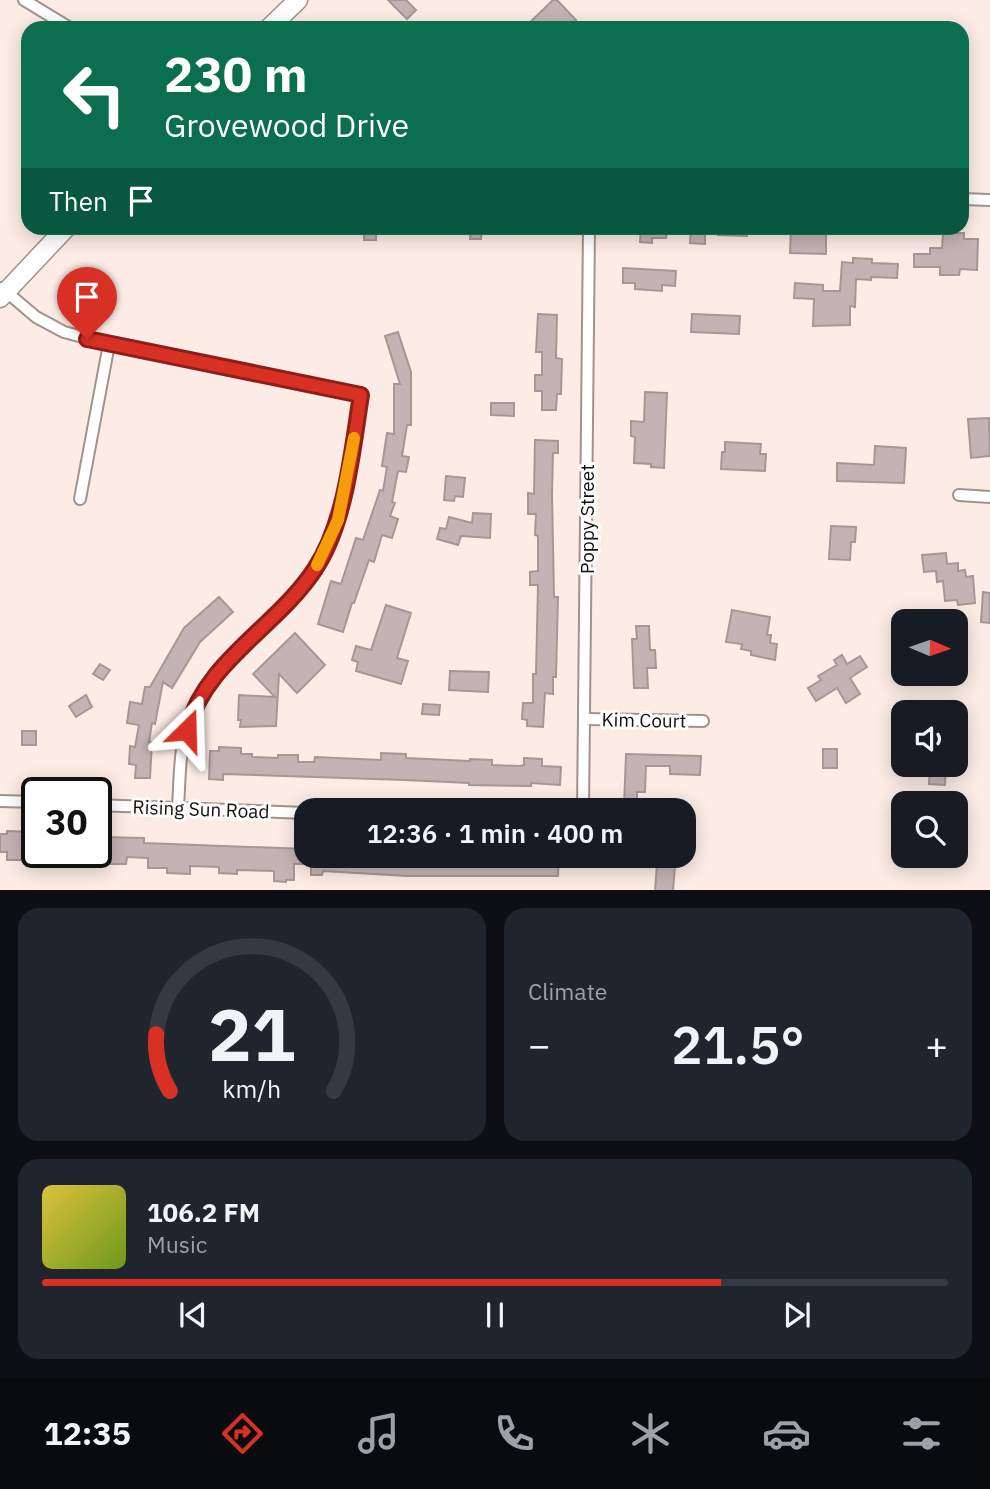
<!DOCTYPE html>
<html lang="en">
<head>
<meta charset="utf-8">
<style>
  :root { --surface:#171b24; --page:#20242c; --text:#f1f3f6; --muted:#9ea1a6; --line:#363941; --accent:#d93025 }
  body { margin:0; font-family:"IBM Plex Sans",sans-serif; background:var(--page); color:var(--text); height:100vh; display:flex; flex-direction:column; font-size:26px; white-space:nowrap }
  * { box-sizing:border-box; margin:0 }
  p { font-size:23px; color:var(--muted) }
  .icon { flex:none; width:38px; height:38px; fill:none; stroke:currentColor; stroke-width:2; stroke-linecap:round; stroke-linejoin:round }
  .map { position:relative; height:890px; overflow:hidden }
  .panel { display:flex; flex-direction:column; gap:18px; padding:18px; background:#0d0f14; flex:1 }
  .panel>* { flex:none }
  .top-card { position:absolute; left:21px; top:21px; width:948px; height:214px; border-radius:21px; box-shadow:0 4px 18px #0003; background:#0b6e4f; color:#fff; overflow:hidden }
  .needle { width:46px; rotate:92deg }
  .controls { position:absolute; left:891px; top:609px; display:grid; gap:14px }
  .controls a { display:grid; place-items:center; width:77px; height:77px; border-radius:14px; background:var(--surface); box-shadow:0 4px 18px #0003; font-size:35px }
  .speed { position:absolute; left:21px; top:777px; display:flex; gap:14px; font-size:35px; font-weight:700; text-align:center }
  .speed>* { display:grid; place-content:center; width:91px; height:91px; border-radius:50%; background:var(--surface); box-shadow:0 4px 18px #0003; line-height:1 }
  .speed .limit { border:4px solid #111; border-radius:10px; background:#fff; color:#111 }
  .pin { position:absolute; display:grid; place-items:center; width:60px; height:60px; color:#fff; margin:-72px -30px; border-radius:50% 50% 50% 0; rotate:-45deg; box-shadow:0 0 7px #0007 }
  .pin .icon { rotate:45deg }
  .me { position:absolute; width:77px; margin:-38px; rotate:22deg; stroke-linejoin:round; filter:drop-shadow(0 0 5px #0008) }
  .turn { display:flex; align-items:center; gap:24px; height:147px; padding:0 28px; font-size:32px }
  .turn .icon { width:91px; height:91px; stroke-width:2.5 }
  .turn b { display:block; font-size:49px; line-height:60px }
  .then { display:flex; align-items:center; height:66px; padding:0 28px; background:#0003; gap:14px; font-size:26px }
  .big { font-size:52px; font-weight:600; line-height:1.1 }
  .panel .widget { flex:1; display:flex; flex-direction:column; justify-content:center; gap:10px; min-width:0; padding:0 24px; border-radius:21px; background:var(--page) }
  .panel .dial { align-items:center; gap:0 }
  .dial svg { height:182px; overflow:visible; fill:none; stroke:var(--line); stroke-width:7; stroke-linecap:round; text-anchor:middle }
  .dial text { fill:var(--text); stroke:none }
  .song { display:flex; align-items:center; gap:21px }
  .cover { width:84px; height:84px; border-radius:10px; background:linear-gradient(135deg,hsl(50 70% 55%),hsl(80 70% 35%)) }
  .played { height:7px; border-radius:4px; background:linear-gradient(90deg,var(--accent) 75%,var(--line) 75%) }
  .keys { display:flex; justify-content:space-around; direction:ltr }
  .heat { display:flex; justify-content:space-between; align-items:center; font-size:38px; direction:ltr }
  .panel .tiles { flex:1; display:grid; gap:18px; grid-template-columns:1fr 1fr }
  .widget:last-child { grid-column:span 2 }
  .trip { position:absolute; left:294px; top:798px; width:402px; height:70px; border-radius:21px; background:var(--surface); box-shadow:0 4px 18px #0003; font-weight:600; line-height:70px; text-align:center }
  .menu { display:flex; height:112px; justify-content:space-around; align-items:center; background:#090b0e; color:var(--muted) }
  .menu .icon { width:49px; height:49px }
  .menu .active { color:var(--accent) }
  .menu b { font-size:32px; color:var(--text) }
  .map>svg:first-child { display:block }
  .building { fill:#c4b3b4; stroke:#a79697; stroke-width:2 }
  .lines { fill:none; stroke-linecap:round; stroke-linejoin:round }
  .street-casing { stroke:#a1928d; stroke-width:14 }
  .primary-casing { stroke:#a1928d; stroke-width:21 }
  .street { stroke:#fff; stroke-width:10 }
  .primary { stroke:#fff; stroke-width:18 }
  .route-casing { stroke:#8d1f18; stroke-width:18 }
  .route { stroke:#d93025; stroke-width:12 }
  .slow { stroke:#f59e0b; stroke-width:12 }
  .labels { text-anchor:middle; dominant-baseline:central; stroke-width:6; stroke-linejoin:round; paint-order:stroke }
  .street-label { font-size:19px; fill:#140f0d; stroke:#fdfdfd }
</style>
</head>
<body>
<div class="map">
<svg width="990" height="891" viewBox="0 0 990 891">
  <rect width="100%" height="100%" fill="#fdece6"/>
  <g class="building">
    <polygon points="388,0 406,0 416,10 407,19"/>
    <polygon points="553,0 557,0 576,20 568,28 524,28"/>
    <rect x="364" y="228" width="12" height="12"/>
    <polygon points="471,228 482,228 481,239 470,239"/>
    <polygon points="641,228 667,228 666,238 652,238 652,243 640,242"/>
    <polygon points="691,228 705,228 705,244 690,243"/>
    <polygon points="719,228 748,228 747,236 718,235"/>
    <polygon points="791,228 826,228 826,254 790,253"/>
    <polygon points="943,233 964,233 964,239 978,239 977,270 960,269 959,275 940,275 940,267 914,267 914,254 930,254 930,248 942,248"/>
    <polygon points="853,258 872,259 872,263 898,264 897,278 871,277 871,280 856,279 855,307 850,306 850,325 813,326 814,299 794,298 795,283 823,285 823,291 840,291 842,262 853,263"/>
    <polygon points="623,268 676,271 675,286 662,285 662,291 635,289 635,283 623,283"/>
    <polygon points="538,314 557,315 556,358 562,359 561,394 557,394 556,410 542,410 542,391 535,391 535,375 542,375 542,352 536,352"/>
    <polygon points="692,314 740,316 739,334 691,332"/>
    <polygon points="398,332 411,372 411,425 407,425 402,456 409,457 406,472 398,471 392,502 395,503 390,516 398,519 392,538 382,535 374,562 369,560 354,603 352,603 343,632 318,624 331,581 341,584 356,538 363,540 380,490 383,491 387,467 382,466 387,433 394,434 394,384 400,384 385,336"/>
    <polygon points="645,392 667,393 664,468 651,467 651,464 634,463 635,437 631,436 631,421 644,422"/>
    <polygon points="491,403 514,403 514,416 491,415"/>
    <polygon points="989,418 990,456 971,458 968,419"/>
    <polygon points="535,440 558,441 558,453 553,453 552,494 554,597 558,597 556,677 553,677 553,694 545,693 543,727 527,726 527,720 522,719 523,703 533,703 533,674 536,674 538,585 530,585 530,572 538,571 538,536 535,535 536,514 528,514 528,493 534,494"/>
    <polygon points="725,442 761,444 760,454 766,454 765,471 721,469 722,452 725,452"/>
    <polygon points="875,446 906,448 904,483 837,481 837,463 874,465"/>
    <polygon points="446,476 465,478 463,497 455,496 454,501 444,500"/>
    <polygon points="473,513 491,514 490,538 461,536 458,545 437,539 440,528 446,529 449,517 472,523"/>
    <polygon points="831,526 856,527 855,542 851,542 850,560 829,559"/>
    <polygon points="946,553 947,564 958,563 958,571 965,570 966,577 973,576 975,603 958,605 957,600 945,601 943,581 937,582 936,571 924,572 922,555"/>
    <polygon points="983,592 990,593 990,623 981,622"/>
    <polygon points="219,597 233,612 200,642 172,688 163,682 155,724 152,723 149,742 152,742 150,778 135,778 136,765 129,764 130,746 135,747 139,725 127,723 130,702 142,704 145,687 150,687 184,628"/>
    <polygon points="386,605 411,613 397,658 408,661 401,684 356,671 358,662 352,660 356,646 371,650"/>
    <polygon points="732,610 770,617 767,635 771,635 770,643 777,644 775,660 751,655 751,651 741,649 742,644 726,642"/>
    <polygon points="636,626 649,626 650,650 655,650 656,668 647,668 648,688 634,688 632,639 637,639"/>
    <polygon points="295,633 325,665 297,693 279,674 276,726 240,727 241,720 238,720 239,695 275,697 253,674"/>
    <polygon points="842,655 847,664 860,656 867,667 850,678 860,694 846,703 837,688 816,701 808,688 821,680 818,676 837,665 834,660"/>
    <polygon points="100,664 110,670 103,680 93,674"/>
    <polygon points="450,671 489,672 488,692 449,690"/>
    <polygon points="86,695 92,707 76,717 69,706"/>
    <polygon points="423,704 440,705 439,715 422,714"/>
    <rect x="22" y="731" width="14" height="14"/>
    <polygon points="219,747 241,748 241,754 252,754 252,757 278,758 278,755 298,755 298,762 314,762 315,757 381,760 381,753 406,754 406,758 470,761 470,759 492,760 492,765 519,766 524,765 524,758 542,759 542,766 561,767 560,785 531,783 531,786 469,785 469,783 405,780 223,774 223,780 209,779 210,751 219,751"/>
    <rect x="823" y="749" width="14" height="19"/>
    <polygon points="626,754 701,756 700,775 670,774 670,766 646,766 645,792 637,792 637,808 624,807"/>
    <polygon points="930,765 946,765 945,785 929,784"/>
    <polygon points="7,831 37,832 34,860 7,860 7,852 0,852 0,834 7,834"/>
    <polygon points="102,837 144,838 144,843 306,849 306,856 559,856 558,876 407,876 323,871 322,875 311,875 311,864 294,864 294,880 286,880 286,882 274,881 274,871 237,870 237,874 219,873 219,867 190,866 190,874 167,873 167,868 148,868 148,858 127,857 126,864 108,864 108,861 74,861 74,867 51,867 51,852 102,852"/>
    <polygon points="657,864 675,865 673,891 655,891"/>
  </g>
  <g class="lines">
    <defs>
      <g id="street">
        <polyline points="24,0 70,28"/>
        <polyline points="962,199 990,200"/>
        <path d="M2,288L36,317L64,332L109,344L361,395C352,451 346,521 315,569C281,621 221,652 193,709C179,738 180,776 178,808"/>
        <polyline points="959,495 990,497"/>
        <polyline points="80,499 109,344"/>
        <polyline points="585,719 703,721"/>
        <polyline points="0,801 37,802"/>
        <polyline points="96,805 306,813"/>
        <polyline points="583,810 589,228"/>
      </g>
      <g id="primary">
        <polyline points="269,28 298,0"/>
        <polyline points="0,298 66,228"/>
      </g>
    </defs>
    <use href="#street" class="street-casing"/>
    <use href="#primary" class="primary-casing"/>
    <use href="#street" class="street"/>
    <use href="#primary" class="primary"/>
  </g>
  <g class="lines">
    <defs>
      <path id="route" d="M87,339L361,395C352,451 346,522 315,569C277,627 205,661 187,730"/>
    </defs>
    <use href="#route" class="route-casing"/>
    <use href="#route" class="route"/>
    <polyline class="slow" points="317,565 338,520 354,438"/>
  </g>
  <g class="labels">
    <g class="street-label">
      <text transform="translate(587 519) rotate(-90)">Poppy Street</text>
      <text transform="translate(644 720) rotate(1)">Kim Court</text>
      <text transform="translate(201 809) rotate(2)">Rising Sun Road</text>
    </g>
  </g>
</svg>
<div class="controls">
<a><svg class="needle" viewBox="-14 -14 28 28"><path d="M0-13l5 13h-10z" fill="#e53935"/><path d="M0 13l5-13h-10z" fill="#9ea1a6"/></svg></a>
<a><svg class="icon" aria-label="sound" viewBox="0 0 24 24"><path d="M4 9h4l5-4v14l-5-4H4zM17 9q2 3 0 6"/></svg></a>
<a><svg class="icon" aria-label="search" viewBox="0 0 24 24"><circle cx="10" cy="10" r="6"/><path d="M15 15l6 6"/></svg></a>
</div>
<div class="speed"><div class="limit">30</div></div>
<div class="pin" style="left:87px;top:339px;background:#d93025"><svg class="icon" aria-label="arrive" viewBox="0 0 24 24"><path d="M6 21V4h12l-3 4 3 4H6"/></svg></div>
<svg class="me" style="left:187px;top:730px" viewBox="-20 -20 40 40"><path d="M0-17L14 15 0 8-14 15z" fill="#d93025" stroke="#fff" stroke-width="4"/></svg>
<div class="trip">12:36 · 1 min · 400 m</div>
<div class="top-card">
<div class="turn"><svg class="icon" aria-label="left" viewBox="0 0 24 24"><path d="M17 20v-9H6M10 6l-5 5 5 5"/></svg><div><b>230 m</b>Grovewood Drive</div></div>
<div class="then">Then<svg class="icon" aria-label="arrive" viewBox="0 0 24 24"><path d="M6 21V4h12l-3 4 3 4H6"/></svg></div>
</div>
</div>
<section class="panel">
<div class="tiles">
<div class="widget dial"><svg viewBox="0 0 100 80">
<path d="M14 69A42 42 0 1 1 86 69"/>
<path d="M14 69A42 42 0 0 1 8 44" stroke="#d93025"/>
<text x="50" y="56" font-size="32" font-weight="700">21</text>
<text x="50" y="72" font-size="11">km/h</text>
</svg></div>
<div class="widget"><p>Climate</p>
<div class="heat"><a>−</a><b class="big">21.5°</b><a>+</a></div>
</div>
<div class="widget">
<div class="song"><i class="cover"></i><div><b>106.2 FM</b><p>Music</p></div></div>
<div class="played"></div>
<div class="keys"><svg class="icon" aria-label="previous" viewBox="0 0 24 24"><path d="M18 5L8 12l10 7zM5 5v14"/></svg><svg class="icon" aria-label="pause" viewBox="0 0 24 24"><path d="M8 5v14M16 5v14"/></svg><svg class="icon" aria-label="next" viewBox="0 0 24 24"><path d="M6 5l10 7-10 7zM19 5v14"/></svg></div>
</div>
</div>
</section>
<nav class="menu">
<b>12:35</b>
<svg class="icon active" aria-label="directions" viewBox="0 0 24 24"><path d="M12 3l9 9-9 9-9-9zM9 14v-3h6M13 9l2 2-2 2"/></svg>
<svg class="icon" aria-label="music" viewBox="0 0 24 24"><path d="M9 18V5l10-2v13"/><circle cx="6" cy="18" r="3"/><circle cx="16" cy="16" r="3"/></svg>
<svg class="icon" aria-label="phone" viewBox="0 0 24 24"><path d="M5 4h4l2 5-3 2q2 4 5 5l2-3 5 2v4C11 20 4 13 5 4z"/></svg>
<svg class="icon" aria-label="climate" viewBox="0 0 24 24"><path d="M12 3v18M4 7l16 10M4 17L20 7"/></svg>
<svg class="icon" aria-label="car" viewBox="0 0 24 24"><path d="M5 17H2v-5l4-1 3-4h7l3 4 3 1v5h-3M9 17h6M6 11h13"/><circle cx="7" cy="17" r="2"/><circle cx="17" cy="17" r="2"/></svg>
<svg class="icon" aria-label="filters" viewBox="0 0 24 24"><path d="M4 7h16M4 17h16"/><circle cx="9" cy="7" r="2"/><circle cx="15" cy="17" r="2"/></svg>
</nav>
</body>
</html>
